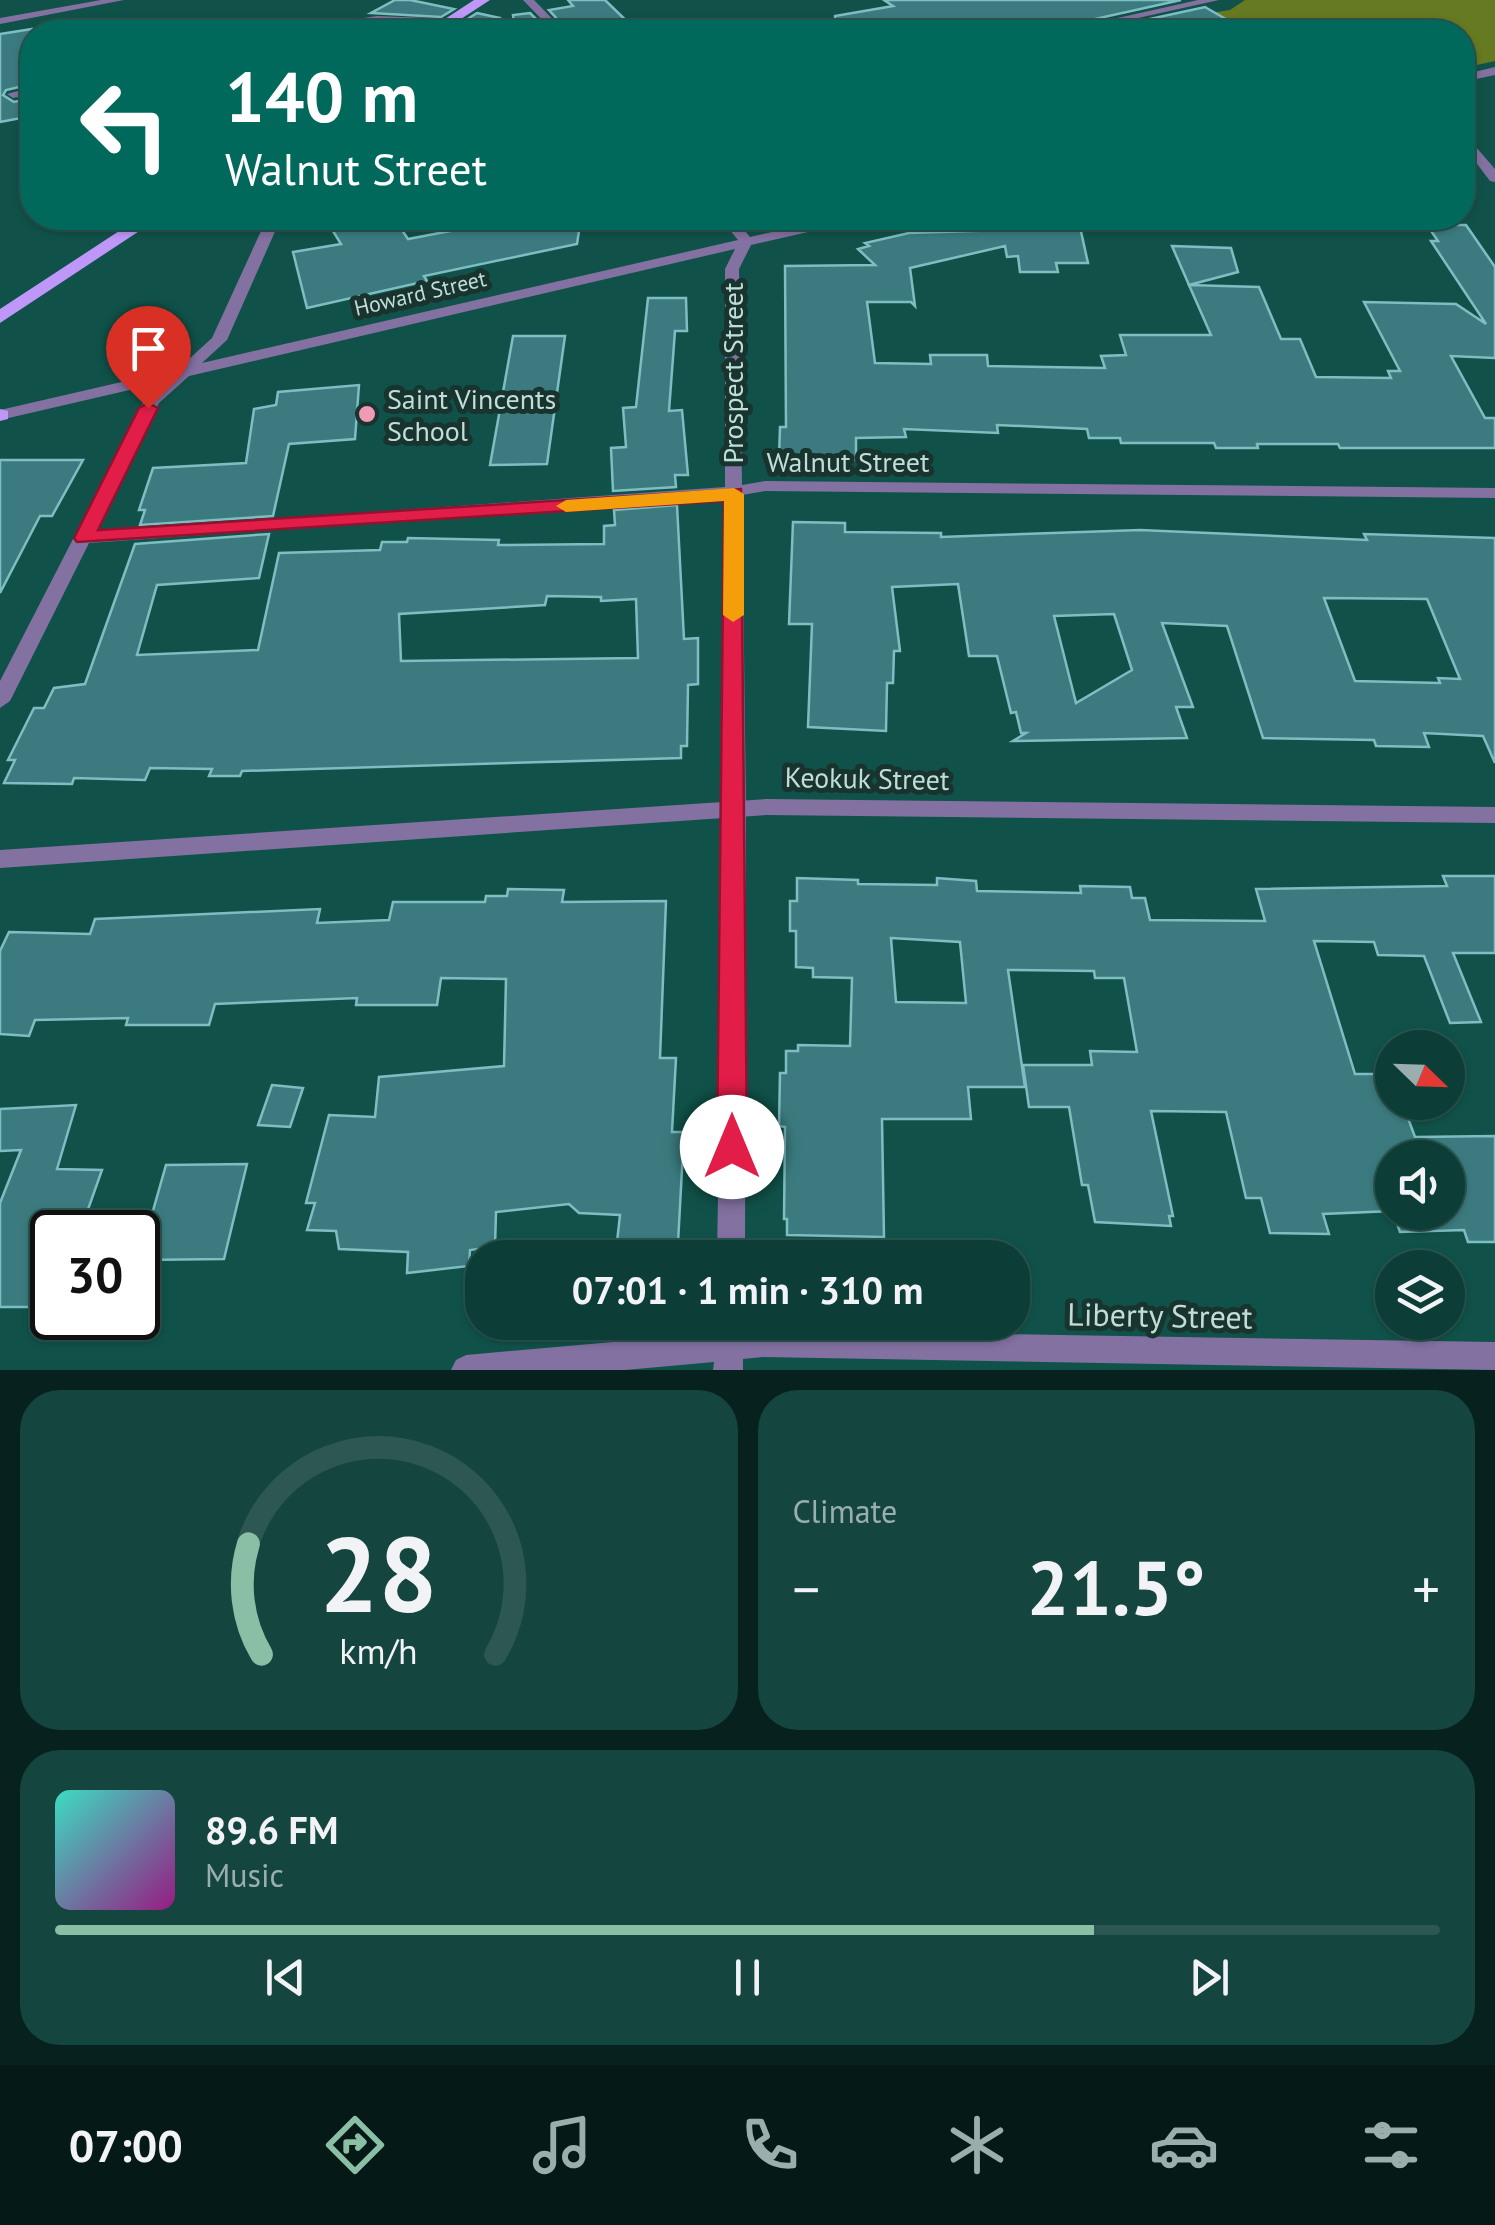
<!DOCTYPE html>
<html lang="en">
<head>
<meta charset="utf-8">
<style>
  :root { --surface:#0c3e37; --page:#15453f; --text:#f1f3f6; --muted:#9aaead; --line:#2c5752; --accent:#8abfa5 }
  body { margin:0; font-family:"PT Sans",sans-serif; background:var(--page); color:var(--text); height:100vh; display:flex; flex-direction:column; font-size:38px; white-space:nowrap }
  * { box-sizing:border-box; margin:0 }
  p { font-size:32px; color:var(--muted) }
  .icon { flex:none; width:55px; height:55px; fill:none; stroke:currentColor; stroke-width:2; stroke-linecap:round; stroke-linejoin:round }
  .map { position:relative; height:1370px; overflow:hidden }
  .side { display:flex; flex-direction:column; gap:20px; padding:20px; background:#07221e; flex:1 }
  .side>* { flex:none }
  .top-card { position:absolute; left:20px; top:20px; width:1455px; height:210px; border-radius:40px; box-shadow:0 2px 8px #0004,0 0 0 2px var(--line); background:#00695c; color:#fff; overflow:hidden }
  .needle { width:65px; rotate:113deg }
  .controls { position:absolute; left:1375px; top:1030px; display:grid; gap:20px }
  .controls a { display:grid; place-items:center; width:90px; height:90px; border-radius:50%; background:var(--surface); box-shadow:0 2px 8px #0004,0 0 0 2px var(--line); font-size:50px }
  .speed { position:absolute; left:30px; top:1210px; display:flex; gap:20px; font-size:50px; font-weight:700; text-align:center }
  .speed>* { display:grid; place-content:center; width:130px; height:130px; border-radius:50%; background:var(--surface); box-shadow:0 2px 8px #0004,0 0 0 2px var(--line); line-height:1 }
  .speed .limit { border:5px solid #111; border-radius:15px; background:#fff; color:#111 }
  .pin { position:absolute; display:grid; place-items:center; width:85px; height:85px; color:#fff; margin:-102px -42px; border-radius:50% 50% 50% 0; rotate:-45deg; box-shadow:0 0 10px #0007 }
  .pin .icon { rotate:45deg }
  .me { position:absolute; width:110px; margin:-55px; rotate:0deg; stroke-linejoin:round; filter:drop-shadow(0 0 8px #0008) }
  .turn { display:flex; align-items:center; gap:35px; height:210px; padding:0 40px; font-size:45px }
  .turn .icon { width:130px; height:130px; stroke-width:2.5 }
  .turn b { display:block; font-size:70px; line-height:85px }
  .big { font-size:75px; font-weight:800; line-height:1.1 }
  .side .tile { flex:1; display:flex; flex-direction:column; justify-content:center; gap:15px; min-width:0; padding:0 35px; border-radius:40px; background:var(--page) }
  .side .dial { align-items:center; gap:0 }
  .dial svg { height:260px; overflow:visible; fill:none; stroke:var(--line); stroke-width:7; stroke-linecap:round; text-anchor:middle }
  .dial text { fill:var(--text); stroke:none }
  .song { display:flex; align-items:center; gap:30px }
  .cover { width:120px; height:120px; border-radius:15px; background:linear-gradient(135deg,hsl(170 70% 55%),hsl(310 70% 35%)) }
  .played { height:10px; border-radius:5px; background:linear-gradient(90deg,var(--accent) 75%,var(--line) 75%) }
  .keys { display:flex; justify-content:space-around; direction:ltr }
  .heat { display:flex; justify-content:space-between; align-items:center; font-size:55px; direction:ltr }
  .side .tiles { flex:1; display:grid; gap:20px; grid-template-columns:1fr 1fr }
  .tile:last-child { grid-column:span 2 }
  .trip { position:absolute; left:465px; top:1240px; width:565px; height:100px; border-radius:40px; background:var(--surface); box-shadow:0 2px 8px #0004,0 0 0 2px var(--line); font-weight:800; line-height:100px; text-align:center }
  .tabs { display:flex; height:160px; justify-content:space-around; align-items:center; background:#051916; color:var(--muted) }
  .tabs .icon { width:70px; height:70px }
  .tabs .selected { color:var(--accent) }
  .tabs b { font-size:45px; color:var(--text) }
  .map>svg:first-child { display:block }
  .green { fill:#667a21 }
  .building { fill:#3b7b7f; stroke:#7ebec3; stroke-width:2.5; fill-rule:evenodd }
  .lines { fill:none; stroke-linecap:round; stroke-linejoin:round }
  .minor { fill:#8371a1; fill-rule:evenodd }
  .tertiary { fill:#8371a1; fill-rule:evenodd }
  .primary { fill:#be97f9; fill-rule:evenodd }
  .route { fill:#e11d48; stroke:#92132f; stroke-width:2.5 }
  .slow { fill:#f59e0b }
  .poi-dot { fill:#f19ab3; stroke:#19332e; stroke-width:4 }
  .labels { text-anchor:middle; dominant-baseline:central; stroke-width:10; stroke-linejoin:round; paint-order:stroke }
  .far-street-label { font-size:22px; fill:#c0ded8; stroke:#19332e }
  .street-label { font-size:28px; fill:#c0ded8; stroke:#19332e }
  .poi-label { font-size:28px; fill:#c0ded8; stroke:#19332e; text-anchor:start }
  .near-street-label { font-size:32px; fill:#c0ded8; stroke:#19332e }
</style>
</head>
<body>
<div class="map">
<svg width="1495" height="1370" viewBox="0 0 1495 1370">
  <rect width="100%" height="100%" fill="#105249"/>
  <polygon class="green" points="1245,0 1495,0 1495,61 1463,68 1462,32 1220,32 1193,16 1230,10"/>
  <g class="building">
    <polygon points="395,0 410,0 454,9 441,17 371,13"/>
    <polygon points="568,0 605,0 638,32 569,32 549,10 573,6"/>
    <polygon points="884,0 1181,0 1054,28 1051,32 836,32 835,16 893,6"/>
    <polygon points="1205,7 1248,32 1090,32"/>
    <polygon points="477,13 500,18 499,32 447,32"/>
    <polygon points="530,13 549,32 515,32 513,15"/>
    <polygon points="32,29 32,84 6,90 3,95 14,102 32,98 32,116 0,122 0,34"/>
    <polygon points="325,218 394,218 408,239 508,220 513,228 581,218 577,244 424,276 427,281 307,308 293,252 341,244"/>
    <polygon points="1001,218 1078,218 1088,263 1056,263 1058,272 1020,272 1018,256 1007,257 1005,246 910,268 915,306 911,302 867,302 875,363 931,364 930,355 987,355 988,366 1105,368 1101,356 1126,355 1120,335 1211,335 1189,285 1259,287 1281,339 1300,339 1316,377 1391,378 1388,371 1400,371 1364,302 1456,304 1486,324 1431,241 1438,241 1427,225 1466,225 1495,267 1495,358 1451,356 1485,418 1495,418 1495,448 1340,448 1338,444 1257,444 1258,448 1216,448 1214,443 1121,443 1120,438 1089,438 1087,429 997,425 998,433 904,429 906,437 856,438 856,460 779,458 780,427 786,427 785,266 875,265 858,249 869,246 865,243 909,233 1003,230"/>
    <polygon points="1172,246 1231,248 1238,272 1189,285"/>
    <polygon points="648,298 686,298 687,331 675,331 669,411 682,410 688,475 675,475 676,487 613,491 611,448 626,447 623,408 636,407"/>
    <polygon points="513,336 565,336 547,464 490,465"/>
    <polygon points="359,385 355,439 289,444 273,516 140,525 145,510 139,510 153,468 246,463 254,409 276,405 278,392"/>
    <polygon points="0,460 83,460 52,516 40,516 0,593"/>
    <path d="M677,505L684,639L698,638V684L688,685L687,746H681V758L242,771L240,776H209L212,769L150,768L145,780L74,778L72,784L4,783L15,760H8L34,708H44L54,688L85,684L135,544L269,534L259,578L157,585L137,655L258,650L279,553L380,550L382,542H407L408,538L499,540L498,545L604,544V526L615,525L614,510ZM547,596L601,597V601L636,599L638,658L401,661L399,614L545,605Z"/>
    <path d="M793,522L845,523V532L941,533V537L1140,530L1367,540L1364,534L1495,538V763L1483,736L1424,733L1429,747L1376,746L1374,740L1263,738L1227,626L1162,623L1193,707H1176L1187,738L1013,741L1026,733H1021L1016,712L1011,713L997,656H969L958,584L892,587L900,651H894L893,683H887L886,731L808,727L812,624H789ZM1324,598L1427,599L1460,679L1438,678L1440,683L1355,681ZM1114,614L1132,670L1076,703L1054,616Z"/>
    <path d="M1443,876H1495V953H1453L1481,1022L1450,1023L1424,956L1378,955L1374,942L1314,941L1355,1074H1392V1102H1402L1415,1137L1495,1136V1242H1468L1464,1230L1400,1232L1393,1212H1448V1158H1392V1211L1323,1214L1329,1234L1270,1233L1261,1198H1246L1226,1112L1151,1111L1173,1216H1169L1171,1226L1095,1222L1088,1185H1082L1069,1107H1029L1023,1065H1092L1090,1051L1137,1052L1124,978H1095L1094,971L1008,970L1025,1087H968L971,1119H882L884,1237L787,1235V1219H784L785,1127L779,1126L780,1073H786V1051H798V1045L850,1046L852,978L813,977V968L796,967V931H790V901H797V878L858,880V884L937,885V878L976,881L977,891L1081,893L1080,886L1130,887L1132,898H1145L1150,920L1265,921L1256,889L1447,886ZM891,938L960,942L966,1003L896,1002Z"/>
    <polygon points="508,889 564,890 562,902 666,901 660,1058 676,1058 672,1132 684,1132 678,1243 617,1242 620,1215 579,1213 569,1204 496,1212 495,1247 470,1250 469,1266 407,1273 408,1252 339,1249 336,1231 307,1230 315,1203 306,1203 329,1115 375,1117 379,1077 504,1066 506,979 441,978 437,1005 356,1005 357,998 215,1004 209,1025 126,1025 128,1018 35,1020 29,1036 0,1034 0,951 9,932 90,934 95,919 320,909 317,923 389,920 393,902 485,902 486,896 507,896"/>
    <polygon points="272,1085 303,1088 290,1127 258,1125"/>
    <polygon points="76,1105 57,1169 102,1170 80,1232 52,1232 52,1307 0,1307 0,1203 21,1150 0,1151 0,1109"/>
    <polygon points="247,1164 224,1259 139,1260 166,1165"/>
  </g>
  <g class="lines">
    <g class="minor">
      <polygon points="101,0 124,0 0,24 0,18"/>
      <polygon points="523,0 534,0 565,32 554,32"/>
      <polygon points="1198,0 1219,0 1075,32 1055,32"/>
      <polygon points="377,16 429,18 452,24 446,27 394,22 302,32 325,24"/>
      <polygon points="1495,67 1495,75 1462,82 1462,75"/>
      <polygon points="32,87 32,94 13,98 7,94"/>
      <polygon points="1462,131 1495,169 1495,182 1490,181 1462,144"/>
      <path d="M267,218H281L227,340L202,363L738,240L720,218H734L750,237L835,218H858L856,221L751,245L739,269L742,485L765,481L1495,488V498L765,491L742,495L746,810L745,1258H717L724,810L725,498L89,543L10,701L0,708V681L144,401L164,382L0,420V410L178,369L212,338ZM735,249L725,269V487L95,532L159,403L189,376Z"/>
      <polygon points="716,1322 744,1322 744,1330 1495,1342 1495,1370 763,1357 743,1359 743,1370 713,1370 714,1362 625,1370 451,1370 456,1360 466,1355 715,1333"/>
    </g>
    <polygon class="tertiary" points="766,799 1495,807 1495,823 766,815 0,868 0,850"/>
    <g class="primary">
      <polygon points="474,0 490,0 441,32 425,32"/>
      <polygon points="139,218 159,218 0,323 0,309"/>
      <polygon points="0,409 8,411 8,419 0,421"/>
    </g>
  </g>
  <polygon class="route" points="148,403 158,408 98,530 741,489 747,1147 743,1157 732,1161 722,1157 717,1147 724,501 77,542 74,538 139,408"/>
  <polygon class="slow" points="734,488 744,494 744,615 733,622 723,615 724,501 566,512 556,506 566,500"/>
  <circle class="poi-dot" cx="367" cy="414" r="10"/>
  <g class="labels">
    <g class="far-street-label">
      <text transform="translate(420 293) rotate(-13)">Howard Street</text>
    </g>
    <g class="street-label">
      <text transform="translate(732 373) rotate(-90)">Prospect Street</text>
      <text x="848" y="461">Walnut Street</text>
      <text transform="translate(867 778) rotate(1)">Keokuk Street</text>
    </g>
    <g class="poi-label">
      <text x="387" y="398">Saint Vincents<tspan x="387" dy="32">School</tspan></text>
    </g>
    <g class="near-street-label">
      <text transform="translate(1160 1315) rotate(1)">Liberty Street</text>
    </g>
  </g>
</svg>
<div class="controls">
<a><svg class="needle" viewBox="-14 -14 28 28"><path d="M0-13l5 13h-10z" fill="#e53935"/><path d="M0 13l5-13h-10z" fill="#9aaead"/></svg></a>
<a><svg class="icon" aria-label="sound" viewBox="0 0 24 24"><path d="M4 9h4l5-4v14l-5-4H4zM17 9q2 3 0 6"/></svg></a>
<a><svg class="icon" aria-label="layers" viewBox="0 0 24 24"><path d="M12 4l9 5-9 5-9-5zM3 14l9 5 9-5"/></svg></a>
</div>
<div class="speed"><div class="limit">30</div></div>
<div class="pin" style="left:148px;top:408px;background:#d93025"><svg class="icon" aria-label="arrive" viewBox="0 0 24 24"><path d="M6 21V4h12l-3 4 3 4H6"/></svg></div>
<svg class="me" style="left:732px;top:1147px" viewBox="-20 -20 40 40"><circle r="19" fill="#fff"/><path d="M0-13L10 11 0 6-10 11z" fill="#e11d48"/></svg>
<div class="trip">07:01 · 1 min · 310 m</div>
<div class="top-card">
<div class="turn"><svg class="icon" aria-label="left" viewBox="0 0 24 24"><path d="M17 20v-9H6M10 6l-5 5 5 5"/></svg><div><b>140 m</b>Walnut Street</div></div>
</div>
</div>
<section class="side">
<div class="tiles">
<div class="tile dial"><svg viewBox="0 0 100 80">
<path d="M14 69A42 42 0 1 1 86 69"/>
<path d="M14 69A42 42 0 0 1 10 35" stroke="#8abfa5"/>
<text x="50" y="56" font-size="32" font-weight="700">28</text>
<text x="50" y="72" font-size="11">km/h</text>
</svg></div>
<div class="tile"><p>Climate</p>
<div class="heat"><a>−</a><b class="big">21.5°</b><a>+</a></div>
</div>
<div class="tile">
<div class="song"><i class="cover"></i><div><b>89.6 FM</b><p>Music</p></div></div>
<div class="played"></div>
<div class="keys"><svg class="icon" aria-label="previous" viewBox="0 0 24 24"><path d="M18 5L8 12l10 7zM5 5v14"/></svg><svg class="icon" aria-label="pause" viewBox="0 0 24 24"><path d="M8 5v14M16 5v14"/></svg><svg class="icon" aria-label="next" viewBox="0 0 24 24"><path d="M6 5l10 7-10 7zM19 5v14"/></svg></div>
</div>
</div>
</section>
<nav class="tabs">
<b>07:00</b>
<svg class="icon selected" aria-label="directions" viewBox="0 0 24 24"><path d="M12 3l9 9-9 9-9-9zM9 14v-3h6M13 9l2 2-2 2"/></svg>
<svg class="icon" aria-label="music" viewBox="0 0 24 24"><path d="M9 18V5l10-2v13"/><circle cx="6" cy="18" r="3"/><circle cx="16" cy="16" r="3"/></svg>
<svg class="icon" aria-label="phone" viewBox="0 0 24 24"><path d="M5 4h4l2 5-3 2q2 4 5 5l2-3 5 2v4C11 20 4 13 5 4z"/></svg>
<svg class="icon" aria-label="climate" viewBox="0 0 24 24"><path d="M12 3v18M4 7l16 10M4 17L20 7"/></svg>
<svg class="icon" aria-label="car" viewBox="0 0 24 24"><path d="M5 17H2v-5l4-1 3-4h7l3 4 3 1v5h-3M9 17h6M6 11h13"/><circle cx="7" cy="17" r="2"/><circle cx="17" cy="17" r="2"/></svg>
<svg class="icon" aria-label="filters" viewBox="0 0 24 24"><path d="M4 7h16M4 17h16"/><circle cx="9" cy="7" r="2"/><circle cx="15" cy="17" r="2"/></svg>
</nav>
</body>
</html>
